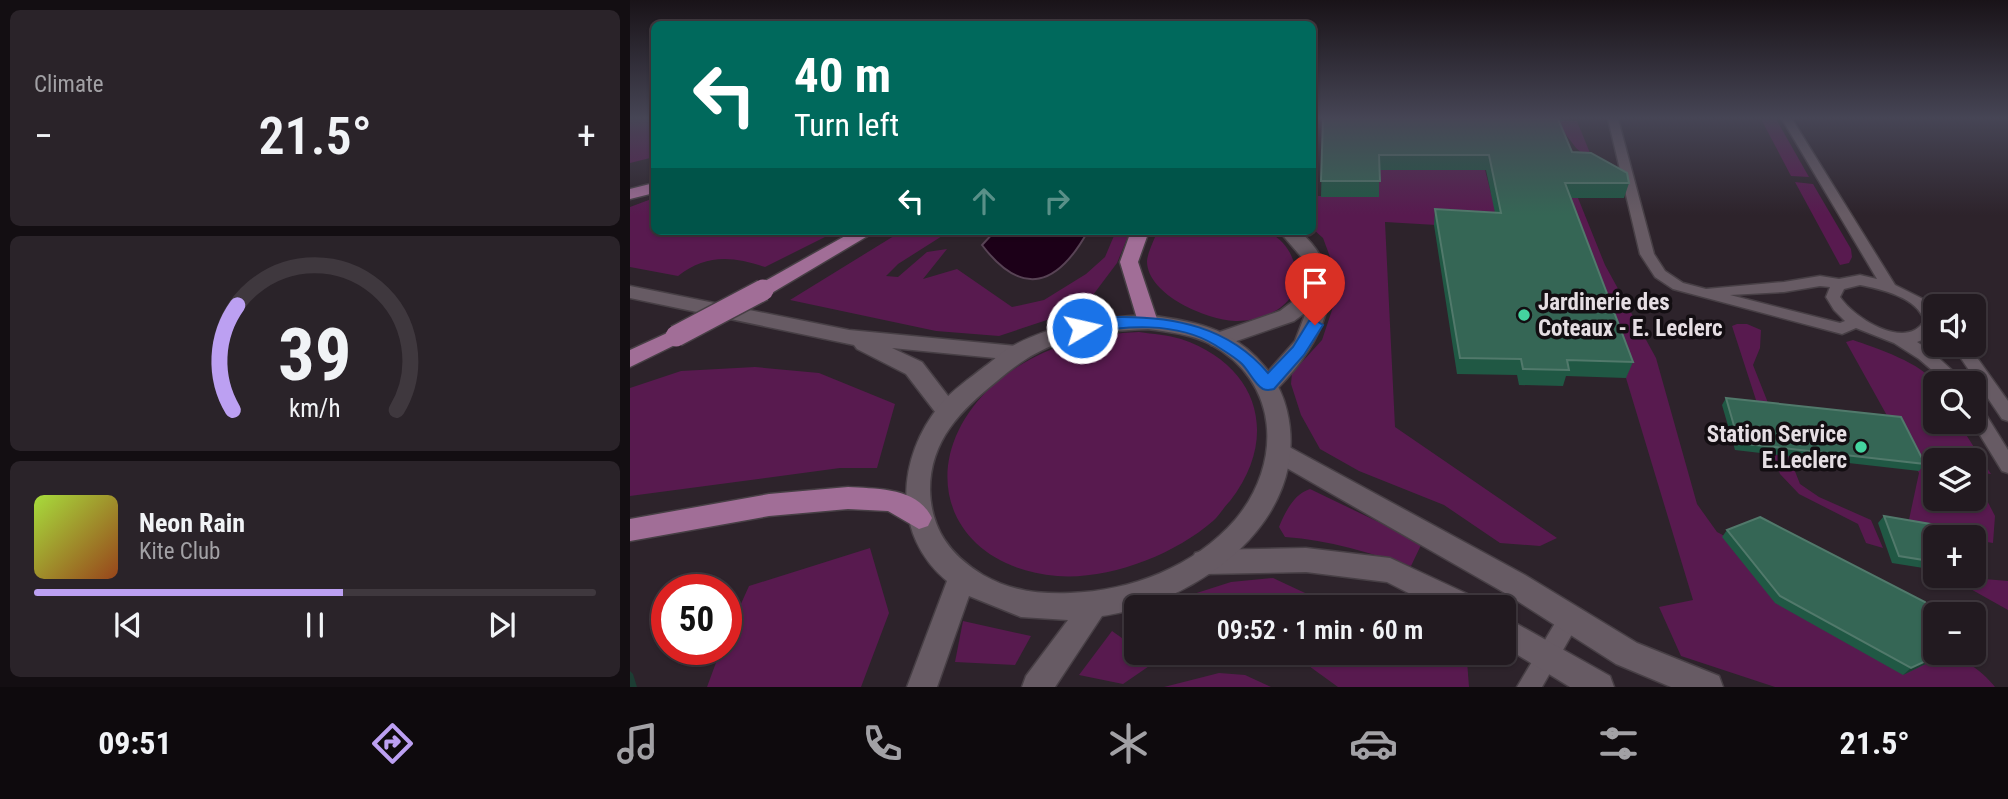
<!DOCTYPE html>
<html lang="en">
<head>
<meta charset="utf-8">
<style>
  :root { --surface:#221a20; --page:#2a2329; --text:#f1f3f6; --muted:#a2a1a5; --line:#3f383e; --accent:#bca0f2 }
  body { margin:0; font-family:"Roboto Condensed",sans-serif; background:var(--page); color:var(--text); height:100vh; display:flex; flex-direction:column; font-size:26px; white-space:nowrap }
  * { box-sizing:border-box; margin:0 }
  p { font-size:23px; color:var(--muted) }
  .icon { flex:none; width:38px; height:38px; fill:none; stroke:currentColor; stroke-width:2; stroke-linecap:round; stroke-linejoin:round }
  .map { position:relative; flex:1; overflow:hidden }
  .side { display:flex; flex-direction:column; gap:10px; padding:10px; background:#130e12; width:630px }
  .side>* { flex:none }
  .banner { position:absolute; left:21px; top:21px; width:665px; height:214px; border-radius:10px; box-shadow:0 2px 5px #0004,0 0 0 2px var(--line); background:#00695c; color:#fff; overflow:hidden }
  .tools { position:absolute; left:1293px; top:294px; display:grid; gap:14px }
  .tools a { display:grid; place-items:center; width:63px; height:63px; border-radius:10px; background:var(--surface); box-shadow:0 2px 5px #0004,0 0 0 2px var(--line); font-size:35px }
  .speed { position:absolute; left:21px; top:574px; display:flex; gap:14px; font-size:35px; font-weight:700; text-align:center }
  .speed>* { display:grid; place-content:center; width:91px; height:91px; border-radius:50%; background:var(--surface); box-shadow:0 2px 5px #0004,0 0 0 2px var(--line); line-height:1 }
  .speed .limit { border:10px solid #d22; background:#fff; color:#111 }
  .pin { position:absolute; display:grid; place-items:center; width:60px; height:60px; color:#fff; margin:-72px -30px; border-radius:50% 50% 50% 0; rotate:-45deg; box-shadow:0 0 7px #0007 }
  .pin .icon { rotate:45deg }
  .me { position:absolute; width:77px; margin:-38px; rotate:81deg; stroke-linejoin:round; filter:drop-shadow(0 0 5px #0008) }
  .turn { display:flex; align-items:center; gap:24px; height:147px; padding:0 28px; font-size:32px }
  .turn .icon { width:91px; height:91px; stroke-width:2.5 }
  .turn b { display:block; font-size:49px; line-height:60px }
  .lanes { display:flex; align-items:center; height:66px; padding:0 28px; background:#0003; justify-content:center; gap:35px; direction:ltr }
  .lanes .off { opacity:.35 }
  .big { font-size:52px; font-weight:600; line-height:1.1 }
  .side .card { flex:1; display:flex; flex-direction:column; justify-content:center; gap:10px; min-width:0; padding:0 24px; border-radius:10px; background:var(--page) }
  .side .dial { align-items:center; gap:0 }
  .dial svg { height:182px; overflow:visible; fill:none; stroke:var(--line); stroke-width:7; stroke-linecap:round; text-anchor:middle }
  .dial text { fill:var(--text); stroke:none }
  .song { display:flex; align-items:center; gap:21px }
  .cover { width:84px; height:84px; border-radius:10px; background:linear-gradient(135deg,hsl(80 70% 55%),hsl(20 70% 35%)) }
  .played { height:7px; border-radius:4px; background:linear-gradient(90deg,var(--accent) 55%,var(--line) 55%) }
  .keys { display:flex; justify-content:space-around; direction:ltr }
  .heat { display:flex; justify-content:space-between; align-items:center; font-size:38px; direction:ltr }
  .trip { position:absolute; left:494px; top:595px; width:392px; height:70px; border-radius:10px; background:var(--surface); box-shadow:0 2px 5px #0004,0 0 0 2px var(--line); font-weight:600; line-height:70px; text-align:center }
  .dock { display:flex; height:112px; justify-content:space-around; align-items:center; background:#0e0a0d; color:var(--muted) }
  .dock .icon { width:49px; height:49px }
  .dock .active { color:var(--accent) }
  .dock b { font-size:32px; color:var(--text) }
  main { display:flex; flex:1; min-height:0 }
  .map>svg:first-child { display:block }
  .green { fill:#581a4f }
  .water { fill:#1c0018; stroke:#584355; stroke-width:2 }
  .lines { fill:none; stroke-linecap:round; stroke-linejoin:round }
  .service-casing { stroke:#473f45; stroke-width:3 }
  .minor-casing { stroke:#473f45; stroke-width:3 }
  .secondary-casing { stroke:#473f45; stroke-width:3 }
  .primary-casing { stroke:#473f45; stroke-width:3 }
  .service { fill:#675b64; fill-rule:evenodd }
  .minor { fill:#675b64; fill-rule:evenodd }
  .secondary { fill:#675b64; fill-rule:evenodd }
  .primary { fill:#a16e97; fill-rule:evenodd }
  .primary-bridge-casing { stroke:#473f45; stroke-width:24; stroke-linecap:butt }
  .primary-bridge { stroke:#a16e97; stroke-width:21 }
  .wall { fill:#205844 }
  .shaded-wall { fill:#1c3d33 }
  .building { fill:#356655; stroke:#51796b; stroke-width:2 }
  .route { fill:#1a73e8; stroke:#114b97; stroke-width:2 }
  .poi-dot { fill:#44d49f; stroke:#130e12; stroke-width:2.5 }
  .labels { text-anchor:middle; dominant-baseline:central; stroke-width:7; stroke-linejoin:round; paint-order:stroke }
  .poi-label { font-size:23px; font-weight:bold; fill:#e5dee3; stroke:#130e12; text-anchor:start }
</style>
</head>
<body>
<main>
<section class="side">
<div class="card"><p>Climate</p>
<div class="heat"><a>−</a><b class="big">21.5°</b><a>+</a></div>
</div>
<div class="card dial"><svg viewBox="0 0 100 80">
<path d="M14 69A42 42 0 1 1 86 69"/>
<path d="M14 69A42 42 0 0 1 16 23" stroke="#bca0f2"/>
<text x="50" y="56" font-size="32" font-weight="700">39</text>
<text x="50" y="72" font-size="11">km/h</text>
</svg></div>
<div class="card">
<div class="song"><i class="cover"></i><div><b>Neon Rain</b><p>Kite Club</p></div></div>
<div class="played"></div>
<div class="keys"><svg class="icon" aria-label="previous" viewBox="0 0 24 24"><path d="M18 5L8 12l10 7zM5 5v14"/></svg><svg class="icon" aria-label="pause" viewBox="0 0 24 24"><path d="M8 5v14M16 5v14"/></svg><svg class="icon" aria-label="next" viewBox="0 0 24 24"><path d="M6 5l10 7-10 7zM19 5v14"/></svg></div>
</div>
</section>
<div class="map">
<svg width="1378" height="687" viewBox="0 0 1378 687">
  <rect width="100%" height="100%" fill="#2d232b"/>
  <g class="green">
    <polygon points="0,119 24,119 24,157 0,163"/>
    <polygon points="1131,119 1146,119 1179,177 1161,176"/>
    <polygon points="931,121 947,121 964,163 946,148 928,124"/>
    <path d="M748,169L855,170L862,197L948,198L975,265L1026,358L1067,504L1087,532L1305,647L1306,653C1327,653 1352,670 1365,687H1145L1051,656L1029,607L1063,600L996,378L926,232L755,222L765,427L927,538L910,546L870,543L814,505L729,471L690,449L671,415L661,384L662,373L692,340L706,298L703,265L693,238L683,229V196H749Z"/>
    <polygon points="1165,182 1183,184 1221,249 1222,257 1219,263 1210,265"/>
    <path d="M24,198V231H207L135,267C102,256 76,254 48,276L0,267V207Z"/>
    <polygon points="272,231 320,231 268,264 256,276 268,277 297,252 317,249 293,279 327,269 382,307 414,300 456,274 475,257 486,231 500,231 487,263 460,299 432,315 369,336 306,331 160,300"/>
    <path d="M527,231C544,231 631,228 640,233C653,240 661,251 665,266C676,302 636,322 605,321C577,320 518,295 517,262C517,253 525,239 527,231Z"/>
    <polygon points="1107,324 1117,324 1131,330 1130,348 1123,365 1170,484 1189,497 1241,520 1253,548 1236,543 1228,524 1169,494 1150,474 1102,326"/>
    <path d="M509,332C523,334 538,335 551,339C629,365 650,437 600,501C594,507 589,516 583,521C544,555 479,580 427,576C314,566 281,461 363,385C404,349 456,334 509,332Z"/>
    <path d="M1223,340C1243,347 1296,364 1304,384C1309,394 1305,411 1306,422H1328L1361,474L1344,472V460H1306V499H1344V475L1365,516L1363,543L1344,540V537L1277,529L1289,473L1216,342Z"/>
    <polygon points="125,367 189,373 265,404 247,468 210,468 0,496 0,388 51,371"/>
    <path d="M680,489L792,543L781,566C740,553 699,540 655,537L649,527C655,512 664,494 680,489Z"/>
    <polygon points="240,548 259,613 231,687 77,687 91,649 96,649 96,637 119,586"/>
    <polygon points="1319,576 1378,581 1378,610 1321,578"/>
    <polygon points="643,578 705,607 523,607 601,582"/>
    <polygon points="333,621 401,636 385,665 325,662"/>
    <polygon points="482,631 506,648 506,653 512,653 525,662 493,684 449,675"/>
    <polygon points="661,653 805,653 837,661 839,687 708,687"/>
    <polygon points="589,673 615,675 641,687 534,687"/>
  </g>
  <path class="water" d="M365,231H458C428,285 393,299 352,245Z"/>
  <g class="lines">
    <defs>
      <g id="service">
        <path d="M978,119H988L1024,254L1035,271L1053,283L1076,289L1154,282L1190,276L1209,279L1230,275L1247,279L1152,119H1162L1265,285L1297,301L1306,309C1306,327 1305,336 1287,342L1301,351L1336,383H1317L1289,359L1264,343L1226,328L1212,334L1043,289L1025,277L1010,254ZM1230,285C1251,289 1289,298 1294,321C1276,351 1224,318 1210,297L1214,289ZM1190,286L1200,287L1196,297L1204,310L1215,321L1210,323L1100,295L1154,292Z"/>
        <polygon points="1322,345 1338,345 1378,401 1378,421 1372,419"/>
        <polygon points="1344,403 1350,405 1378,450 1378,473 1372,471 1342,422"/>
        <polygon points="939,610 947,613 950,620 912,687 887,687 931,613"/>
      </g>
      <g id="minor">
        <path d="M649,231H669C728,281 689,346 646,390L638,392L630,390L627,384L665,341L676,312L664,321L595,345L588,347L581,345L578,340L581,335L650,311L678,290L674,260Z"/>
        <polygon points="0,286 219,330 386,346 394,348 397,353 394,358 386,360 262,348 292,362 325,405 328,411 325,417 317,420 309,417 276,374 227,349 224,345 0,298"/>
        <polygon points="650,442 895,575 1007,643 1089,676 1093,687 1041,687 986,664 875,593 641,459 638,452 641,445"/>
        <polygon points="676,548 760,558 844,597 848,607 806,607 757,582 676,572 575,574 565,571 561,562 565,553 575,550"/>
        <polygon points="873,616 980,676 984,687 940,687 873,646"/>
      </g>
      <path id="secondary" d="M518,315C544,319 572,322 596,335C625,350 650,379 657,411C683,521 565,603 472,616L425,687H392L396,676L438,620L391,617L339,596L307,687H277L317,581C261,535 267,457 310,405C322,390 339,379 354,367C363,361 370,353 379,348C420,324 472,317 518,315ZM518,329C539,332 561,334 580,344C650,381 653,463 605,520C564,567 500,591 440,593C408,594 381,591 353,575C320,555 301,529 300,490C300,440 331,410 367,381C387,364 404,352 429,343C458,333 488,330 518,329Z"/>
      <g id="primary">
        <polygon points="24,183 24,193 0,199 0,189"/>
        <polygon points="224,231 246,231 140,294 126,294 123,290 126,286"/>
        <polygon points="501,231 519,231 508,262 528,322 525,327 511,327 508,322 490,262"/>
        <polygon points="46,329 53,331 56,336 53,341 0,367 0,350"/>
        <path d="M218,487C247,489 287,487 302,518L298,526L289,529L258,511L218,509L139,516L0,541V519L139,494Z"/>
      </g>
    </defs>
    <use href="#service" class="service-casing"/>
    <use href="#minor" class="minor-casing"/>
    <use href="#secondary" class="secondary-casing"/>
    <use href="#primary" class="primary-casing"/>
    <use href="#service" class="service"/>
    <use href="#minor" class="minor"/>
    <use href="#secondary" class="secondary"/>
    <use href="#primary" class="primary"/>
    <defs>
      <polyline id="primary-bridge" points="46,336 133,290"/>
    </defs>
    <use href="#primary-bridge" class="primary-bridge-casing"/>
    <use href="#primary-bridge" class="primary-bridge"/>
  </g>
  <g class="wall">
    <polygon points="693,119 936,119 930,122 942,152 999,183 994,198 941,198 1003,362 996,378 936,376 933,386 889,385 887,375 827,374 804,225 805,209 865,213 856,170 749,170 749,197 691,197"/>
    <polygon points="1096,398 1295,464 1289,471 1105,450 1092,405"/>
    <polygon points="1254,516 1306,537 1306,570 1262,563 1248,523"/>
    <polygon points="1097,530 1306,653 1318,653 1273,675 1145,603 1092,537"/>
  </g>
  <g class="shaded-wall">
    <polygon points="1313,653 1318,653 1273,675 1281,668"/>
    <polygon points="0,671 3,674 7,687 0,687"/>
  </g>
  <g class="building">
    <polygon points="693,119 928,119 942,152 961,153 997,173 999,183 935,183 1003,362 937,360 939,370 893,369 891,359 830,358 805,209 871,213 859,155 749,155 750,181 691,181"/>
    <polygon points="1096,398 1271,417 1295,464 1109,443"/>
    <polygon points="1254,516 1306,525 1311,537 1306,537 1306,562 1269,556"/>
    <polygon points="1130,517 1295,602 1307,614 1306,614 1306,653 1313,653 1281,668 1150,596 1097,530"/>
  </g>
  <linearGradient id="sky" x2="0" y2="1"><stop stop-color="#191318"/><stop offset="0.55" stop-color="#464555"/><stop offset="1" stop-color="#464555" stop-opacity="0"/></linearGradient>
  <rect width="1378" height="215" fill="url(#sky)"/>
  <path class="route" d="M485,317C544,316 599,327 638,373L663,347L679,321L685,320L693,325L674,355L644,389C639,390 638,391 633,389C625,385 619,371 612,364C605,357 594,351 585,345C546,321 495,326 452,333L444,328L452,323Z"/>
  <g class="poi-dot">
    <circle cx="894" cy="315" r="7"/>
    <circle cx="1231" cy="447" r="7"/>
  </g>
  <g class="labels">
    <g class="poi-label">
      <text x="908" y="302">Jardinerie des<tspan x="908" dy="26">Coteaux - E. Leclerc</tspan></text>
      <text x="1217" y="434" text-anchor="end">Station Service<tspan x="1217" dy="26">E.Leclerc</tspan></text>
    </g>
  </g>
</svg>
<div class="tools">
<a><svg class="icon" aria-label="sound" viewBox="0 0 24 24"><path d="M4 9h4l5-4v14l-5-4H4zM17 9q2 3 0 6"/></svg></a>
<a><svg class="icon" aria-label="search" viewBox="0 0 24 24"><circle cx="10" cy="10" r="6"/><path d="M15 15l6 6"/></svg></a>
<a><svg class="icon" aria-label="layers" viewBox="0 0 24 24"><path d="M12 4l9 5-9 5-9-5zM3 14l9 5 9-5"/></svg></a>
<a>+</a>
<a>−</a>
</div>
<div class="speed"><div class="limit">50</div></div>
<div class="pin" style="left:685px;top:325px;background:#d93025"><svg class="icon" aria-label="arrive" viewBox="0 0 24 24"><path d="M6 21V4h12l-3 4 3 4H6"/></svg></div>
<svg class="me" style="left:452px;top:328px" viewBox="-20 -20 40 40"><circle r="17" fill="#1a73e8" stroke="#fff" stroke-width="3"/><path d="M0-11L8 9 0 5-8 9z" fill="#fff"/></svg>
<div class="trip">09:52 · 1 min · 60 m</div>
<div class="banner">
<div class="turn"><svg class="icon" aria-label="left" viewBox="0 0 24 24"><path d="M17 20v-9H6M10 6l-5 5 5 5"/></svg><div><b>40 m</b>Turn left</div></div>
<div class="lanes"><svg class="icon" aria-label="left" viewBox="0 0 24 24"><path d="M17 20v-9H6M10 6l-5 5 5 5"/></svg><svg class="icon off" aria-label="ahead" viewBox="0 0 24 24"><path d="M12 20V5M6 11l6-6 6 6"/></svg><svg class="icon off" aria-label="right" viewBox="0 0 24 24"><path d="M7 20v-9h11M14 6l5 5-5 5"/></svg></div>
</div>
</div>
</main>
<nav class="dock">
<b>09:51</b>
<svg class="icon active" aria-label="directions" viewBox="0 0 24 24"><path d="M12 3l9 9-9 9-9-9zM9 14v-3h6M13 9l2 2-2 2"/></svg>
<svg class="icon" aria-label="music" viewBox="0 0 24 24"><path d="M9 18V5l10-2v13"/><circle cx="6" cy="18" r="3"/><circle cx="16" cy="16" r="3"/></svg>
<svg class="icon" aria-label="phone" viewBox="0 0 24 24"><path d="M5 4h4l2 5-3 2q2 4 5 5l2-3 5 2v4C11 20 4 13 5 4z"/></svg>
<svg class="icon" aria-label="climate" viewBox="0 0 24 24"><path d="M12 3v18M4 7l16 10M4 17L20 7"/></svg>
<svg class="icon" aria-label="car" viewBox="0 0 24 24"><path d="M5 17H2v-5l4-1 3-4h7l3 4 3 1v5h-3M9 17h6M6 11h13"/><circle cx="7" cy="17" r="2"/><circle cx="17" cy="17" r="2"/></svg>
<svg class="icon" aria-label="filters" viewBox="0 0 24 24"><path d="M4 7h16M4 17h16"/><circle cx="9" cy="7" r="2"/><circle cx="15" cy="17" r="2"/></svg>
<b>21.5°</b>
</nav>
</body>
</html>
